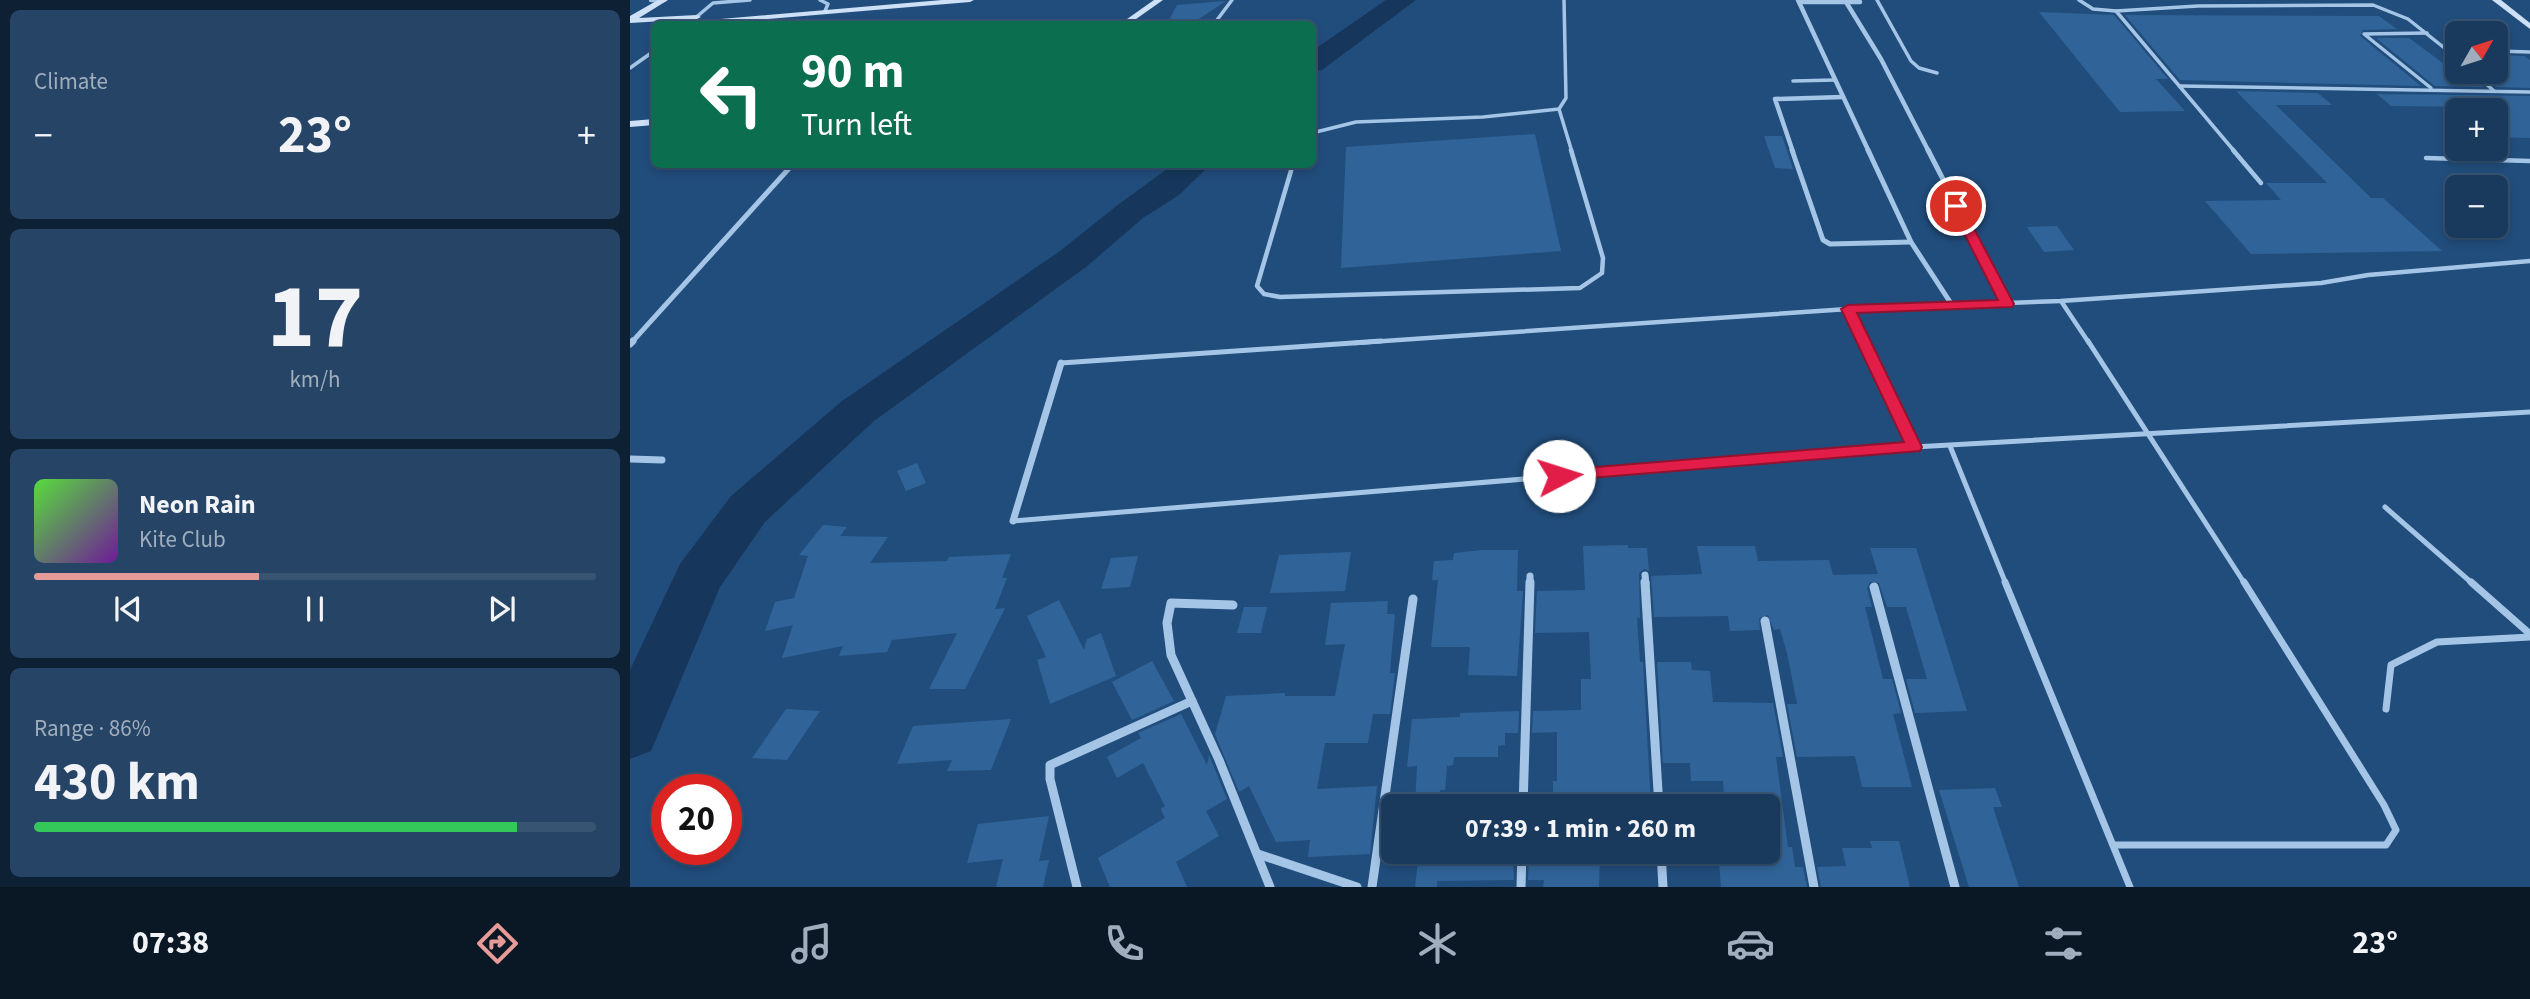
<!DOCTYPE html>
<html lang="en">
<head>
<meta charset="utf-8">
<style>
  :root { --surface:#193a5d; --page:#264566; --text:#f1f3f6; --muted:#9fadbc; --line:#375472; --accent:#e69b98 }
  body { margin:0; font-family:"Source Sans 3",sans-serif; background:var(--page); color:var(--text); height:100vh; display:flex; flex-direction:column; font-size:26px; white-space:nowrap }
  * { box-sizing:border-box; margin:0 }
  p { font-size:23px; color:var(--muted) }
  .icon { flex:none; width:38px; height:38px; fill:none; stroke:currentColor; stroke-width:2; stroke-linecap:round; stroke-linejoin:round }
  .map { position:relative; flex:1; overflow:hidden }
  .details { display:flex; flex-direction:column; gap:10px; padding:10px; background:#0e2033; width:630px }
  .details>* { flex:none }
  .hud { position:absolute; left:21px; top:21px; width:665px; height:147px; border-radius:10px; box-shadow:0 4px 10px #0003,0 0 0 2px var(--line); background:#0b6e4f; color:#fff; overflow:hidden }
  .needle { width:46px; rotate:51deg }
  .controls { position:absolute; left:1815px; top:21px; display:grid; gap:14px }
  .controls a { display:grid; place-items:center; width:63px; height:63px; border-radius:10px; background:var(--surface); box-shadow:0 4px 10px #0003,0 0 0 2px var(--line); font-size:35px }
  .speed { position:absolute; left:21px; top:774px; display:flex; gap:14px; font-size:35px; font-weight:700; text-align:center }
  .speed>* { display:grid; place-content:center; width:91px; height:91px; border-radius:50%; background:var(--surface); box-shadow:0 4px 10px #0003,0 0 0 2px var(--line); line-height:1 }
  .speed .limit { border:10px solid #d22; background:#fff; color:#111 }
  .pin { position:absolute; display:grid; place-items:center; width:60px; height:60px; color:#fff; margin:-30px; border:4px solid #fff; border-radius:50%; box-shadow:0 2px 7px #0007 }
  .me { position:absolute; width:77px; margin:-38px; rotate:85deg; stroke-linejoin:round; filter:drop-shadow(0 0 5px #0008) }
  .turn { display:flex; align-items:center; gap:24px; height:147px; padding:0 35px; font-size:32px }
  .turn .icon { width:91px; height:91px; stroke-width:2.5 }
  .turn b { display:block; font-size:49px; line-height:60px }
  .big { font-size:52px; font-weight:700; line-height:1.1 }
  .details .widget { flex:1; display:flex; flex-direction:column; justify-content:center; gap:10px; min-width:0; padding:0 24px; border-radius:10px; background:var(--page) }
  .details .dial { align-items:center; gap:0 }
  .dial b { font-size:91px; line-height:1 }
  .song { display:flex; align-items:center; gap:21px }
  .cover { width:84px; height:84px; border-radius:10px; background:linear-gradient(135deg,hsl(110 70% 55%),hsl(280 70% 35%)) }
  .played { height:7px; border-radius:4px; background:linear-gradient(90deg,var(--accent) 40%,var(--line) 40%) }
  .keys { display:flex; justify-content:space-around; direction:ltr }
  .heat { display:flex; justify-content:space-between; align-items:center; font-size:38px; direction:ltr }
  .charge { height:10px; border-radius:5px; background:linear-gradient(90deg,#34c759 86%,var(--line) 0) }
  .trip { position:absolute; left:751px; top:794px; width:399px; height:70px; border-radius:10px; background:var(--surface); box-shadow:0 4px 10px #0003,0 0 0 2px var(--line); font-weight:700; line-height:70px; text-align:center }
  .tab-bar { display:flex; height:112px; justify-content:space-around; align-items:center; background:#0a1725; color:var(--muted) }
  .tab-bar .icon { width:49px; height:49px }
  .tab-bar .on { color:var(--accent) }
  .tab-bar b { font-size:32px; color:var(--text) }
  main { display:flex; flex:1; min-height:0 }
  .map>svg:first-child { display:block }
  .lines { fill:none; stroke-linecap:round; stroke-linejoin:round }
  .river { fill:#16375b; fill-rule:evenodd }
  .building { fill:#306499 }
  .lane-far3 { stroke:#a4c5e6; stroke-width:3.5 }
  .lane-far2 { stroke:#a4c5e6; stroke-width:4.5 }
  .lane-far1 { stroke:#a4c5e6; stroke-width:5 }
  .lane { stroke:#a4c5e6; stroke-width:7 }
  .street-far3 { stroke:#a4c5e6; stroke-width:4.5 }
  .street-far2 { stroke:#a4c5e6; stroke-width:5 }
  .street-far1 { stroke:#a4c5e6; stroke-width:7 }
  .street { stroke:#a4c5e6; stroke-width:9 }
  .secondary { fill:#cee0f5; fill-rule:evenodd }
  .route { fill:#e11d48; stroke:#92132f; stroke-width:2 }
</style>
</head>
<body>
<main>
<section class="details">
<div class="widget"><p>Climate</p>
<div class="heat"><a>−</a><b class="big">23°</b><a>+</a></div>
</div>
<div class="widget dial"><b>17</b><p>km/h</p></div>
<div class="widget">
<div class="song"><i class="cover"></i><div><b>Neon Rain</b><p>Kite Club</p></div></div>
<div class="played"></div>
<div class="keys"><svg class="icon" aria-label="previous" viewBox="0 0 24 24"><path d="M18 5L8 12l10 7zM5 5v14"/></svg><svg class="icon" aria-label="pause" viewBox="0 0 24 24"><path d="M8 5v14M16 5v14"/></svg><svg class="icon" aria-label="next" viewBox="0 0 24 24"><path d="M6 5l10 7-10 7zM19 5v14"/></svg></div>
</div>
<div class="widget"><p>Range · 86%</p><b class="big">430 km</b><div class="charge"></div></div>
</section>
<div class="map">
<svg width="1900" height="887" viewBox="0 0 1900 887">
  <rect width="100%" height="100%" fill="#214d7c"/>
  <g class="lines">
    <g class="river">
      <polygon points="756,0 786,0 692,70 682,72 682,51"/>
      <polygon points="544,164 581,164 549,195 513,218 456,267 244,421 135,522 90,587 21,751 0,759 0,670 50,564 101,496 212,401 430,251 489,204"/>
    </g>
  </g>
  <g class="building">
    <polygon points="596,1 561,24 537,24 547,5"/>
    <polygon points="1409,12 1484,15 1538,79 1526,79 1555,111 1490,112"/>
    <polygon points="1495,15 1749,16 1767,29 1733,30 1730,36 1791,86 1550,80"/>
    <polygon points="1746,38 1779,38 1825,72 1839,72 1853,87 1805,86"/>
    <polygon points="1866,55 1894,56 1900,60 1900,88 1866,87 1849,72 1866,72"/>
    <polygon points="1606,91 1688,93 1702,105 1646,105 1741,198 1753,198 1812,251 1621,254 1575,201 1651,200 1636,183 1697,183"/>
    <polygon points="1747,94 1900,96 1900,138 1866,137 1866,110 1852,107 1761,106"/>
    <polygon points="905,134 931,251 711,268 716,147"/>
    <polygon points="1134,136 1152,136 1163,169 1145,168"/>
    <polygon points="1427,226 1444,250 1414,252 1397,227"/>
    <polygon points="287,463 296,483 276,491 267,471"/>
    <polygon points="193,525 217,527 210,536 258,537 240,563 317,561 319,557 381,554 372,578 377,578 365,609 375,608 335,689 299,689 327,633 262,640 257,652 209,656 213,646 152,658 163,625 135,631 145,602 164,598 178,556 169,555"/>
    <polygon points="998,545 998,548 1017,548 1019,571 1014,569 1009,573 1010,618 1007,618 1010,662 1013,662 1021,806 923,807 923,781 927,781 927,732 902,733 903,711 951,710 951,679 961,679 959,632 905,633 907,591 955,590 953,546"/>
    <polygon points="1067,546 1125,546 1128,561 1199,560 1203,575 1248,574 1240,548 1286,548 1337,711 1285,713 1276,679 1297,679 1276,607 1257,607 1249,583 1240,582 1237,588 1242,607 1235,607 1253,679 1262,679 1271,713 1263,714 1282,787 1232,787 1225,756 1167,757 1157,704 1167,704 1157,653 1150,629 1144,630 1138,615 1129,618 1130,630 1100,631 1098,616 1024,617 1021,576 1072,574"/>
    <polygon points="852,550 888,550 887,591 893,591 887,676 838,675 840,647 801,647 808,580 802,580 804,561 823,560 824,553"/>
    <polygon points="721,552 715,591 640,593 649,555"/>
    <polygon points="508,556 500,587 471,589 481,558"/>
    <polygon points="429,600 454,650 457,639 471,633 486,676 420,704 407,660 416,657 397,616"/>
    <polygon points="758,601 757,614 765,614 760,673 765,673 760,714 743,714 738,743 695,743 687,789 747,786 740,854 678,857 680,840 646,842 619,786 609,792 585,734 596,696 655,693 655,696 705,696 715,644 695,645 701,603"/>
    <polygon points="614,607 637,607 631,633 607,633"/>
    <polygon points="522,661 544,701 502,720 482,682"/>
    <polygon points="1027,662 1061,662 1062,670 1080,671 1083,702 1143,703 1153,757 1146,757 1158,847 1162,847 1165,867 1173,867 1177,887 1091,887 1088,852 1138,852 1138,807 1095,807 1093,781 1061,781 1060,763 1033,763"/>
    <polygon points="156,709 190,711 157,760 122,758"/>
    <polygon points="889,711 888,733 875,733 875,745 868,746 868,757 824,757 823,765 817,766 815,790 810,790 808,807 785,807 787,766 777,767 782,719 830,717 830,713"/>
    <polygon points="551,714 577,765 579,755 597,799 576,811 589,836 546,862 557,887 480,887 468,858 535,818 531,809 535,806 513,763 487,778 477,757 511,738 508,733"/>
    <polygon points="381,719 361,770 317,771 322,760 267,764 283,726"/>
    <polygon points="1365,788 1372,807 1363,807 1389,887 1339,887 1309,790"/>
    <polygon points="419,816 409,861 419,860 413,887 366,887 373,859 337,863 348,824"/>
    <polygon points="1240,841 1269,841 1280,887 1191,887 1187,867 1216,866 1212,848 1242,848"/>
    <polygon points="789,852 883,852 884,880 807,881 807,887 785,887"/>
    <polygon points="939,852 970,852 969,887 913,887 914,880 898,880 899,857 939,859"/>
  </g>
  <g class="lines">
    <g class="lane-far3">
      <polyline points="190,0 198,4 195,11"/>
      <polyline points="1247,0 1281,61 1289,68 1307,73"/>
      <polyline points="1449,0 1463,9 1486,11"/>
      <polyline points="58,24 83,3 120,0"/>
      <polyline points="584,24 602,0"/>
      <polyline points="1797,33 1734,34 1801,88"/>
      <polyline points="1866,51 1900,52"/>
      <polyline points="0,68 24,51"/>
      <polyline points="1843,72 1864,91"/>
      <polyline points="1163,81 1205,80"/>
      <polyline points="1550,86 1900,92"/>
      <polyline points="929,109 942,152"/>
      <polyline points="682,133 726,122 853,117 929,109 936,98 934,0"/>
      <polyline points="1605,152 1486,11 1568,6 1743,5 1778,19 1827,58"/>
    </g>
    <g class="lane-far2">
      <polyline points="1603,150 1631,183"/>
      <polyline points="1796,158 1900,161"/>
      <polyline points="663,164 627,286 634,294 650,297 950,288 972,273 973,258 941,150"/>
      <polyline points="1431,301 1459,343"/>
      <polyline points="1218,309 1234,343"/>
      <polyline points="725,343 1218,309 1431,301 1691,283 1738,275 1900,261"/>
    </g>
    <g class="lane-far1">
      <polyline points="1233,341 1284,447"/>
      <polyline points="1458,341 1615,584"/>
      <polyline points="431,363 751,341"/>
      <polyline points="1320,446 1376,584"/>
      <polyline points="1755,507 1843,584"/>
      <polyline points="383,521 1284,447 1900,412"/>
    </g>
    <g class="lane">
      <polyline points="1375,582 1500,887"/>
      <polyline points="1841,582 1900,634"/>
      <polyline points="1756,709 1761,665 1807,642 1900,637"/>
      <polyline points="1484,845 1756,845 1766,830 1754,805 1614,582"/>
    </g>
    <g class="street-far3">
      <polyline points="21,0 34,0"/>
      <polyline points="1168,0 1239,152"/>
      <polyline points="1169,2 1230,2"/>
      <polyline points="1216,2 1251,59 1299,152"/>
      <polyline points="1163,152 1145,99 1213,97"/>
    </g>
    <g class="street-far2">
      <polyline points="1162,150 1193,240 1200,244 1281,242"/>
      <polyline points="1238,150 1281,242 1322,305"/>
      <polyline points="1298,150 1377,304"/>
      <polyline points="1,343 163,164"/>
    </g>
    <g class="street-far1">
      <polyline points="0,344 3,341"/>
      <polyline points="0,459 32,460"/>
      <polyline points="383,521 431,363"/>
      <polyline points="1015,575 1016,584"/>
      <polyline points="900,584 900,576"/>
    </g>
    <g class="street">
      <polyline points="1015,582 1029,807"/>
      <polyline points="1244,587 1325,887"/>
      <polyline points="603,605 541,603 537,623 541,655 589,760 640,887"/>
      <polyline points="1135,621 1184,887"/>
      <polyline points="893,807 900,582"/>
      <polyline points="1031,852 1033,887"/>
      <polyline points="628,854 727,887"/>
      <polyline points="447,887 420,779 420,765 562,701"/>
      <polyline points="742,887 783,599"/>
      <polyline points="891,887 892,852"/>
    </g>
    <g class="secondary">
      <polygon points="28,0 38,0 9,18 67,15 71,17 67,19 0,23 0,16"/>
      <polygon points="312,0 344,0 340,2 79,24 52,24 56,22"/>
      <polygon points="524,0 533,0 499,24 490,24"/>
      <polygon points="1862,0 1871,0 1900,23 1900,29"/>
      <polygon points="24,119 24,125 0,127 0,121"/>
    </g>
  </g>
  <polygon class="route" points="1326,202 1332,206 1384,304 1382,307 1227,313 1292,447 1290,451 923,481 921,476 929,470 1274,442 1211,309 1218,305 1368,300 1320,206"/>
</svg>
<div class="controls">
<a><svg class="needle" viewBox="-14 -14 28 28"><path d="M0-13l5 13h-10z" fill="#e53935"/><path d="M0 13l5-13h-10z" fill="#9fadbc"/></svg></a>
<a>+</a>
<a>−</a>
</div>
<div class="speed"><div class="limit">20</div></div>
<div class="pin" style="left:1326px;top:206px;background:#d93025"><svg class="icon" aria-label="arrive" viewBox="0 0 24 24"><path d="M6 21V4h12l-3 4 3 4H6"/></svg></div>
<svg class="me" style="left:929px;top:476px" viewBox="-20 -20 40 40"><circle r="19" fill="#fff"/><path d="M0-13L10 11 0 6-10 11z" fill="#e11d48"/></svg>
<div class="trip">07:39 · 1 min · 260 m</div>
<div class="hud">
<div class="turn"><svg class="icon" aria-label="left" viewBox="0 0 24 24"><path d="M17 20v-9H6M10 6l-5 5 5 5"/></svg><div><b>90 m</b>Turn left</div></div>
</div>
</div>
</main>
<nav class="tab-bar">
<b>07:38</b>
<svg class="icon on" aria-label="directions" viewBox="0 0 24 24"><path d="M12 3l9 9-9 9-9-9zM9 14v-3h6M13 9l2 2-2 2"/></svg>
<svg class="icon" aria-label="music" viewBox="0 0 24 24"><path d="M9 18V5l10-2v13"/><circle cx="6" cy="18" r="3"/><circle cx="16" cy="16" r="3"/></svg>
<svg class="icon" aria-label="phone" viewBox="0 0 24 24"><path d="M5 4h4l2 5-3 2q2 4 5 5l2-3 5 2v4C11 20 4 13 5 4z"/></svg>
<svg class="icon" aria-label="climate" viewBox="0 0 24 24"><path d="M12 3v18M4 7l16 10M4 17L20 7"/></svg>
<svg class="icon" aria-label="car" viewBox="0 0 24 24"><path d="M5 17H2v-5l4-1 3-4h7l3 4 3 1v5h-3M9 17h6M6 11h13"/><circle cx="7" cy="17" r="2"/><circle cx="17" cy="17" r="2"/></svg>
<svg class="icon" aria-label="filters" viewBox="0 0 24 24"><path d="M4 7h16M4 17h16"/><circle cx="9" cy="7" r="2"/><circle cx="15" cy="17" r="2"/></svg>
<b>23°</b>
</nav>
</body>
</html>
